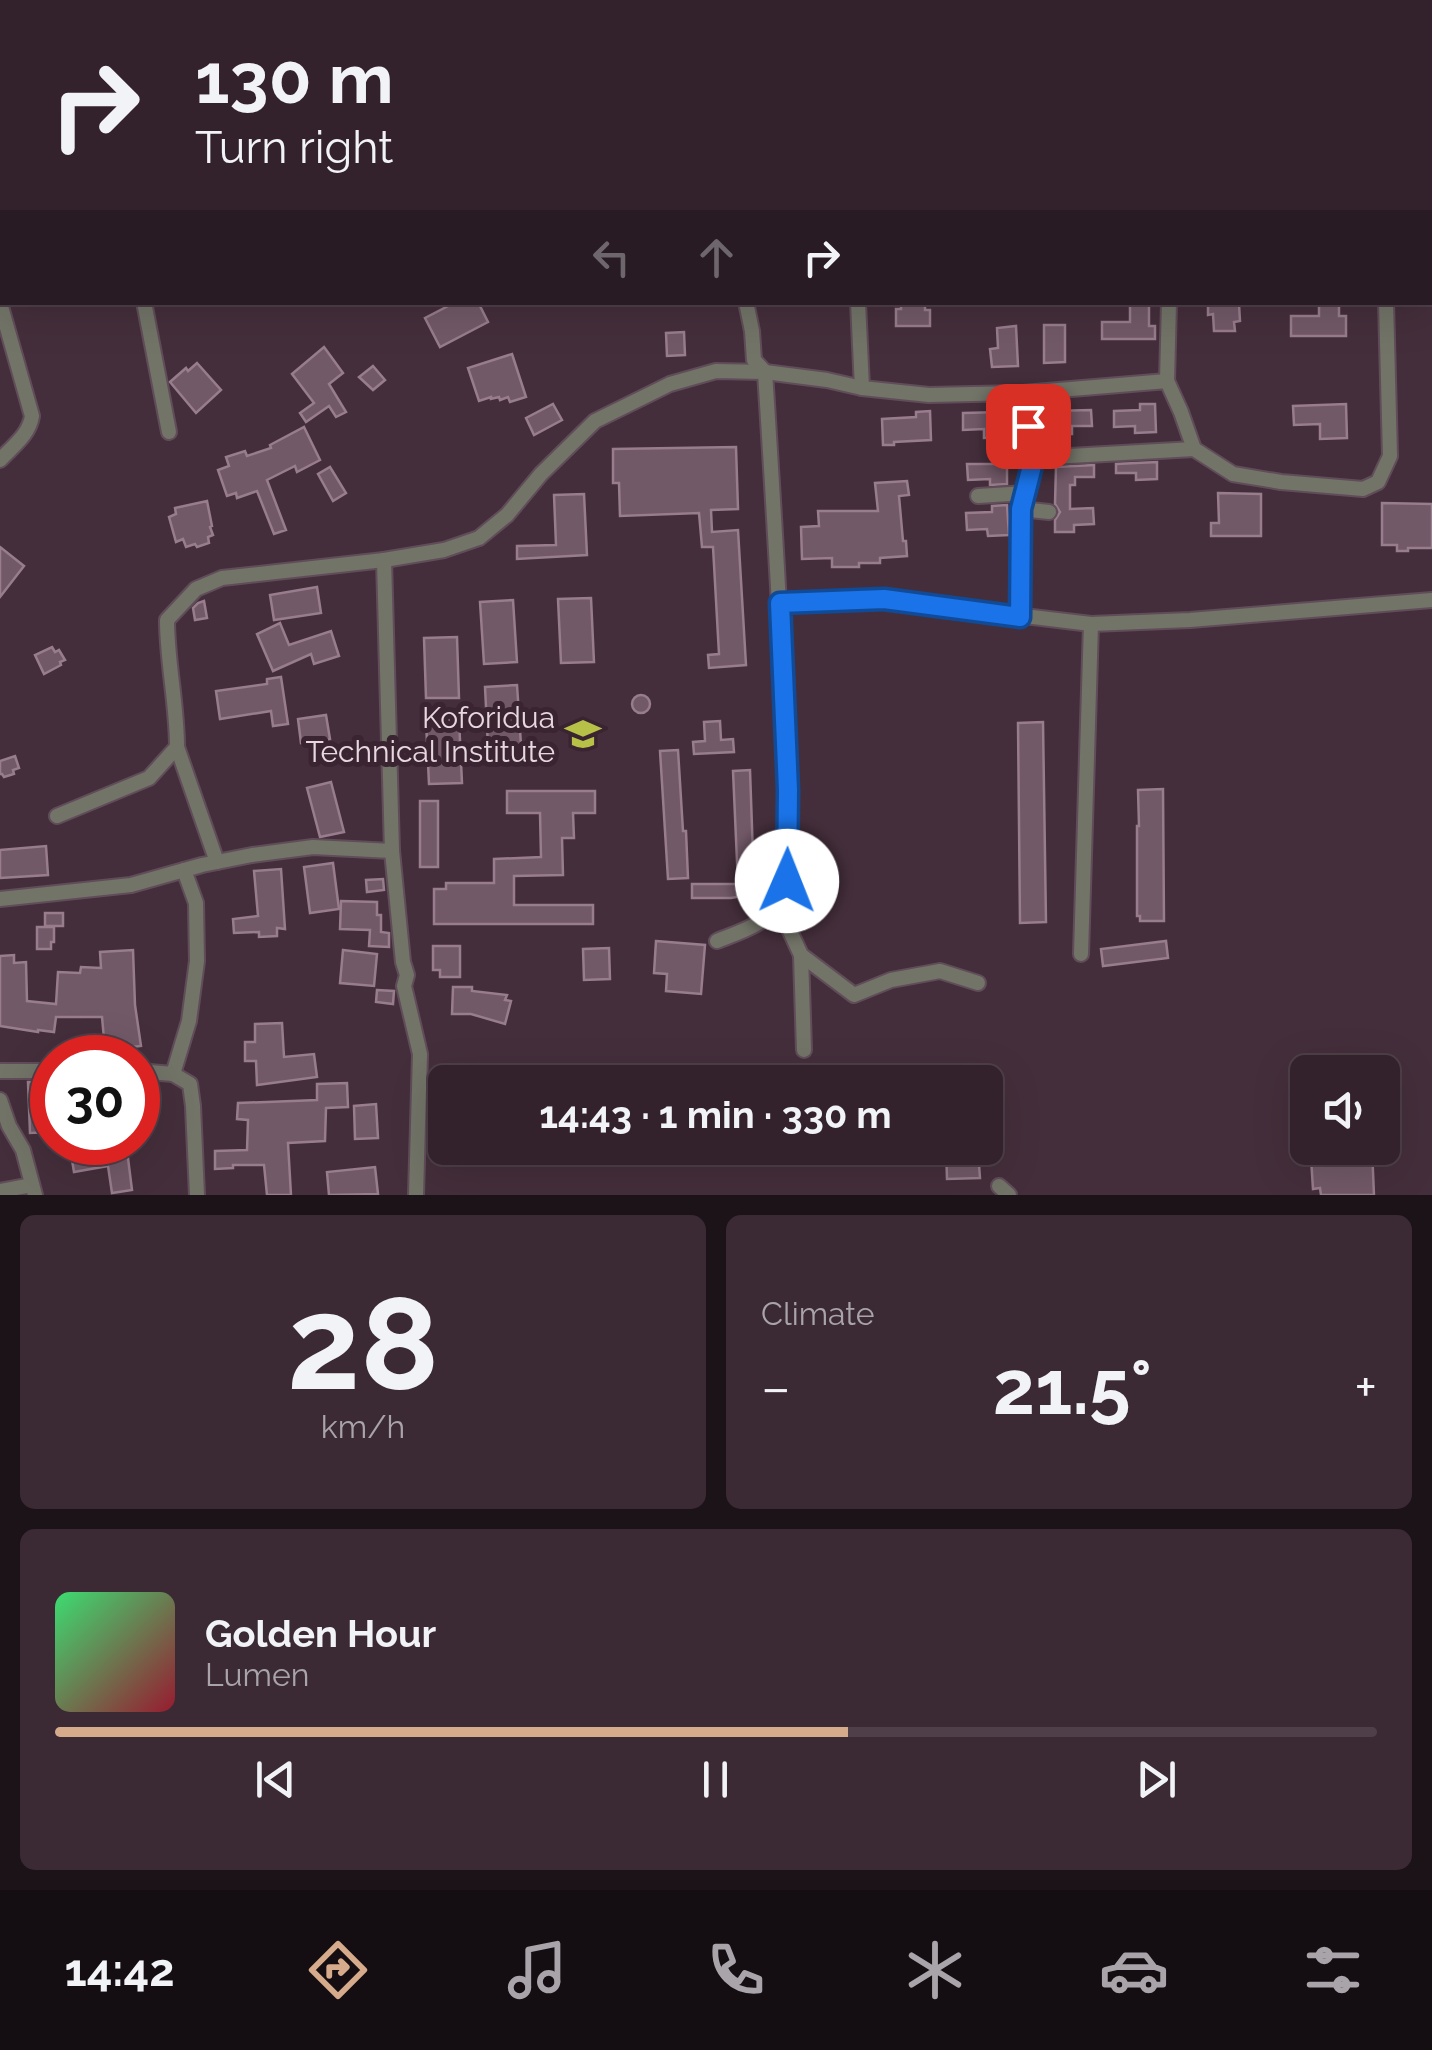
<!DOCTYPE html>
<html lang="en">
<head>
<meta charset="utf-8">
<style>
  :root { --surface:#33222c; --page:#3b2a34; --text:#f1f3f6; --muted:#a9a4a9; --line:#4e3f48; --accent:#d6ab8b }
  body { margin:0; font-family:Raleway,sans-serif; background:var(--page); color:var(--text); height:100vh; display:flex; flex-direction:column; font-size:38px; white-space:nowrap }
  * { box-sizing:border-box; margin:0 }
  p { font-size:32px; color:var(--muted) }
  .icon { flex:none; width:55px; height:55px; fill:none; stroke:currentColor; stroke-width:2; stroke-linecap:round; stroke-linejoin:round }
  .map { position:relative; height:1195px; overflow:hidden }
  .drawer { display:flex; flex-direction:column; gap:20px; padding:20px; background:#1c1318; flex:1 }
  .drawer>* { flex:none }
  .guide { position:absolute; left:0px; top:0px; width:1432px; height:305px; box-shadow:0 10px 40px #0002,0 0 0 2px var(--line); background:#33222c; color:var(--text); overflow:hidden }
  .fabs { position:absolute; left:1290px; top:1055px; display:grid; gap:20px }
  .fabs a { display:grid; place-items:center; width:110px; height:110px; border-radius:15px; background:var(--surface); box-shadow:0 10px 40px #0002,0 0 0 2px var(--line); font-size:50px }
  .speed { position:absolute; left:30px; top:1035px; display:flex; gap:20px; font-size:50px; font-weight:700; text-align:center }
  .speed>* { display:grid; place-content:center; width:130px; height:130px; border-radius:50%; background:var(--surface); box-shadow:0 10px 40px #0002,0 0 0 2px var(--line); line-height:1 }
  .speed .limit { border:15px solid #d22; background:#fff; color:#111 }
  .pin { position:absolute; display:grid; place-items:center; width:85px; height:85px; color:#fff; margin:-42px; border-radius:20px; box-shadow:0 5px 15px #0006 }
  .me { position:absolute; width:110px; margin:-55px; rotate:1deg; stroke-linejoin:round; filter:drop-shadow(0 0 8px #0008) }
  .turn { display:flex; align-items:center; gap:35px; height:210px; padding:0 30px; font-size:45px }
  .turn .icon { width:130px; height:130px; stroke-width:2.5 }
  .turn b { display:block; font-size:70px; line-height:85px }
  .lanes { display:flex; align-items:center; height:95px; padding:0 30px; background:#0003; justify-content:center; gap:50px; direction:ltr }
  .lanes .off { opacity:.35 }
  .big { font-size:75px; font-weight:700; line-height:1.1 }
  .drawer .widget { flex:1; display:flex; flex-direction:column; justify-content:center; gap:15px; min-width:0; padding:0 35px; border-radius:15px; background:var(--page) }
  .drawer .dial { align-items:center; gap:0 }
  .dial b { font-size:130px; line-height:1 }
  .song { display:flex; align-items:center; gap:30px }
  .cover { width:120px; height:120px; border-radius:15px; background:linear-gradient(135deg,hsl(140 70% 55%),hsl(350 70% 35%)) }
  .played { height:10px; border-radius:5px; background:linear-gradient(90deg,var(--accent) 60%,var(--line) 60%) }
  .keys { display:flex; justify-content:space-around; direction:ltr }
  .heat { display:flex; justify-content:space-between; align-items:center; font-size:55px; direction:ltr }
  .drawer .tiles { flex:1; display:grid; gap:20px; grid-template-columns:1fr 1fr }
  .widget:last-child { grid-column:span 2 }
  .trip { position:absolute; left:428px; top:1065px; width:575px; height:100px; border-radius:15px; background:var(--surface); box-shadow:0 10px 40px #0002,0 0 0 2px var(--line); font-weight:700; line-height:100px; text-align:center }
  .menu { display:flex; height:160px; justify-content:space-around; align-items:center; background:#140e12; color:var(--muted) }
  .menu .icon { width:70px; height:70px }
  .menu .on { color:var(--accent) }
  .menu b { font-size:45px; color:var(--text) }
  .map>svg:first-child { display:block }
  .building { fill:#725968; stroke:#987d8c; stroke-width:2.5 }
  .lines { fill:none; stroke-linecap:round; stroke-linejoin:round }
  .minor-casing { stroke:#614d59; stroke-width:18 }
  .minor { stroke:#727468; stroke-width:14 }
  .route-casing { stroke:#114b97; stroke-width:25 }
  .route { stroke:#1a73e8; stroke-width:18 }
  .labels { text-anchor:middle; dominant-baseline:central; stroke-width:10; stroke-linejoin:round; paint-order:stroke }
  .poi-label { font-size:30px; fill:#e7d8e0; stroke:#3a2431; text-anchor:end }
</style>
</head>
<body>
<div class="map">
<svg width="1432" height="1195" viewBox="0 0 1432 1195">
  <rect width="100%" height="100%" fill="#442e3b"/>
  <g class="building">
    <polygon points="456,302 478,302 488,322 440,347 425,318"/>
    <polygon points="901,302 925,302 925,310 930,310 930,326 896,326 896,309 901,309"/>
    <polygon points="1130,302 1149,302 1149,326 1155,326 1155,339 1102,339 1102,322 1130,322"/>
    <polygon points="1208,302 1239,304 1240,321 1234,322 1235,331 1214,331 1213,314 1208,315"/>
    <polygon points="1319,302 1339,302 1339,316 1346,316 1346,336 1291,336 1291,316 1319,316"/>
    <polygon points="1044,325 1065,325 1065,362 1044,363"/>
    <polygon points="1016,326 1018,366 992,367 990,349 998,348 997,328"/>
    <polygon points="684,332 685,355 667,356 666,333"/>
    <polygon points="324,347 343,373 329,384 346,412 336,417 329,406 306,422 300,413 314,403 292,374"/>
    <polygon points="512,354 526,397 510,402 508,397 500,400 499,397 491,399 491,397 479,401 468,368"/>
    <polygon points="197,363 221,390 196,413 170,382 186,368 188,371"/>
    <polygon points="373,366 385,380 373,390 359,377"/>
    <polygon points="553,404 562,420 534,435 526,418"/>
    <polygon points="1140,404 1155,404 1156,432 1135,433 1135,426 1114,427 1114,411 1140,410"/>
    <polygon points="1346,404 1347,438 1320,439 1320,424 1294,425 1293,406"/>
    <polygon points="1091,410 1092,426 1072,426 1072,434 1052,435 1051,411"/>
    <polygon points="930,411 931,440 894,442 894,445 883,445 882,419 916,417 916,412"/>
    <polygon points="1003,412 1004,437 984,438 984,429 963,430 963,413"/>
    <polygon points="304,427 320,460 297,472 295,466 267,480 286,530 274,534 257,491 237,498 236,493 227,496 218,470 229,466 226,457 245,451 247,456 271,448 270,445"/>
    <polygon points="736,447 738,509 711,510 712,532 738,530 746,665 709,668 708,655 719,654 713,547 702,547 699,513 620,516 619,483 613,483 613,449"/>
    <polygon points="994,459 1007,459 1007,484 990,485 990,479 968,480 967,464 994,464"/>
    <polygon points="1157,462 1157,479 1136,480 1136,473 1116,473 1116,464"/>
    <polygon points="1094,465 1094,477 1075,477 1075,485 1070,485 1070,509 1093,508 1094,524 1074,525 1074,532 1055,532 1055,520 1060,512 1055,504 1056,467"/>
    <polygon points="330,467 346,493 333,501 318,474"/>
    <polygon points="907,481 909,495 899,496 903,541 906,541 907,556 880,558 880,563 859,563 859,567 832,567 832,558 802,559 801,527 819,526 818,511 878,511 875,483"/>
    <polygon points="1218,493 1261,494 1261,536 1211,536 1211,523 1219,523"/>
    <polygon points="584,494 587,555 517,559 517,546 556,545 554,495"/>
    <polygon points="207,501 212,526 210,527 213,535 208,537 209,543 197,547 195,544 186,547 183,539 176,542 169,517 176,514 175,508"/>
    <polygon points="1382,503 1432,504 1432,548 1408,548 1408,551 1397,551 1397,545 1382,545"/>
    <polygon points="1007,505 1009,535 988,536 987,529 967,530 966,513 992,512 992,506"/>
    <polygon points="0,547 24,566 0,597"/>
    <polygon points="317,587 321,613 274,620 270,595"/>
    <polygon points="591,598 594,662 561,663 558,599"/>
    <polygon points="513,600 517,662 484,664 480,602"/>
    <polygon points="204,601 207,618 195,620 193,608 198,603"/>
    <polygon points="280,623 289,645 331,631 339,656 314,664 311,654 273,671 257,634"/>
    <polygon points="457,637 459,698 426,698 424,638"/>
    <polygon points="52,647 55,652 59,650 65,660 60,662 61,665 44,674 35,655"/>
    <polygon points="281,677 288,724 273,726 271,711 220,719 216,691 267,684 267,679"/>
    <polygon points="517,685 521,745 516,745 516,754 498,755 498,746 488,747 485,687"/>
    <circle cx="641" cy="704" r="9"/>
    <polygon points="326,715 330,739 301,743 298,719"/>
    <polygon points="459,719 462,783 429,784 426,721"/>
    <polygon points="720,721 721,740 733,739 734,752 694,754 693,742 705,741 704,722"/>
    <polygon points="1043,722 1046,922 1020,923 1018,723"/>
    <polygon points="678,750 683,831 686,831 688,878 668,879 660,751"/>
    <polygon points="15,756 19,768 13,770 14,774 4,777 2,774 0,774 0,761"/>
    <polygon points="750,770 754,884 767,883 767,893 737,895 737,897 731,898 692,898 692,884 738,884 733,771"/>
    <polygon points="331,782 344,832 320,837 307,788"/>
    <polygon points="1163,789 1164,921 1140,921 1140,916 1137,916 1137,826 1139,826 1138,790"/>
    <polygon points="507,791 595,791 595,813 573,813 574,838 562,838 563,875 514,876 514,905 593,905 593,924 434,924 434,889 446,889 446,883 494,883 494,859 541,857 540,813 507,813"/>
    <rect x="420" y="801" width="18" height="66"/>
    <polygon points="46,846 48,875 0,878 0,850"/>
    <polygon points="333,863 339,909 310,913 304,867"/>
    <polygon points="281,869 285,929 277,928 277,936 259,937 259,932 234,933 233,919 258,916 254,871"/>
    <polygon points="383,879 384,890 367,892 366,880"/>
    <polygon points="341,901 377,902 377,915 381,915 381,932 389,933 389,947 369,946 370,930 340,929"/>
    <rect x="45" y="913" width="18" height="13"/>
    <polygon points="37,927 54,927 54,942 51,942 51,949 37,949"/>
    <polygon points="656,941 705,945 701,994 666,991 667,974 654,973"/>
    <polygon points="1166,941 1168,958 1103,966 1101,949"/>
    <polygon points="433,946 460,946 460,977 440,977 440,970 433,970"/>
    <polygon points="609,948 610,979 584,980 583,949"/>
    <polygon points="133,950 135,1005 141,1046 105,1050 102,1017 56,1017 54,1032 38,1030 38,1032 0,1026 0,956 14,955 14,963 26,962 27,1001 56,1004 58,972 80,973 81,967 101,968 100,952"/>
    <polygon points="343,950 377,954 374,986 340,983"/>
    <polygon points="453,987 472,987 472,991 507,995 505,1000 511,1001 505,1024 471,1014 452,1014"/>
    <polygon points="377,990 394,991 393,1004 376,1002"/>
    <polygon points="282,1023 284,1057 314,1054 317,1077 257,1085 256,1061 245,1061 245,1042 255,1042 255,1024"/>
    <polygon points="28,1082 50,1082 51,1132 30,1133"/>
    <polygon points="347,1083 348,1107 326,1108 325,1141 288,1143 291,1195 267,1195 264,1165 233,1165 233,1168 215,1169 215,1151 247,1150 248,1120 237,1119 238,1103 317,1100 317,1084"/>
    <polygon points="376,1104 378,1138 355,1139 354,1106"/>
    <polygon points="69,1142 126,1142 132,1190 112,1193 108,1166 74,1172"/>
    <polygon points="946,1148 984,1148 984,1163 979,1164 980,1178 947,1179"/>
    <polygon points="1341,1148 1372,1148 1374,1195 1321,1195 1320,1188 1313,1189 1311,1158 1341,1157"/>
    <polygon points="375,1167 378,1194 329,1195 327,1172"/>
  </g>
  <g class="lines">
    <defs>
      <g id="minor">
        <polyline points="105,0 105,2"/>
        <polyline points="735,0 735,2"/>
        <polyline points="1174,0 1175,2"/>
        <polyline points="1378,2 1378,0"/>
        <polyline points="0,107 2,107"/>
        <polyline points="1430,278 1432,278"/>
        <polyline points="144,302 169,432"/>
        <polyline points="858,302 862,388"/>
        <path d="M0,303L32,416C29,435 13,446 0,460"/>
        <polyline points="1167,381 1169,302"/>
        <polyline points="1034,458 1194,449"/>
        <polyline points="978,496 1026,493"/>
        <polyline points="1021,509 1049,512"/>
        <polyline points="780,603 884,599 1091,624 1190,620 1432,600"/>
        <polyline points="1020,617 1021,509 1034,458 1023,393"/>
        <polyline points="177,747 217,862"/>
        <path d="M57,816L149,778L177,747C177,704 167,662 167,620L196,589L222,578L384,560"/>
        <polyline points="392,851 403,962 407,975 404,986 420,1054 416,1195"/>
        <polyline points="0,899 131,885 202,865 252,855 313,847 392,851 384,560 444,550 479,538 507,515 541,474 595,421 670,384 716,371 765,372 827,380 862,388 929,395 1023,393 1167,381 1181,412 1194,449 1233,474 1281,482 1363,489 1378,482 1390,456 1386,302"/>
        <polyline points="778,905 801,955 854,995 891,980 940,971 978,983"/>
        <path d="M717,941C739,932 769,924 780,900C794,869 788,784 786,748C781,622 773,497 765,372L754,360L752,331L746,302"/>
        <polyline points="1081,954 1091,624"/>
        <polyline points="801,955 804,1050"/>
        <polyline points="0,1071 52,1071"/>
        <polyline points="138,1071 173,1074 189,1021 197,961 196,903 184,870"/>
        <polyline points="173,1074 190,1084 193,1106 197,1195"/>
        <polyline points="0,1100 9,1126 23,1150 35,1195"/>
        <polyline points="999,1186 1009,1195"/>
        <polyline points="0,1191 32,1185"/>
      </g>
    </defs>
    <use href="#minor" class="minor-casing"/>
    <use href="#minor" class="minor"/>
  </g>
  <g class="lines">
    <defs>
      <polyline id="route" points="787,881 788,790 780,603 884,599 1020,617 1021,509 1034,458 1028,426"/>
    </defs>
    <use href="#route" class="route-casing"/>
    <use href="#route" class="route"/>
  </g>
  <defs>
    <symbol id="school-bare" viewBox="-9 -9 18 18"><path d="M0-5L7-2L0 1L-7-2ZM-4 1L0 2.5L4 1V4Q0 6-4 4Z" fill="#b8c147" stroke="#3a2431" stroke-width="2.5" paint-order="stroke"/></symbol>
  </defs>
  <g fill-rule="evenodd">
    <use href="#school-bare" x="558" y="709" width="50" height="50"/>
  </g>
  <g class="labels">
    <g class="poi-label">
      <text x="555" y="717">Koforidua<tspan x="555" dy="34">Technical Institute</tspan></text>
    </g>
  </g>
</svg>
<div class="fabs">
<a><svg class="icon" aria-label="sound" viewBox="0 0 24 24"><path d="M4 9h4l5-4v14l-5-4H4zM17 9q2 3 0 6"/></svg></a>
</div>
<div class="speed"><div class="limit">30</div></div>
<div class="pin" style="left:1028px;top:426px;background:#d93025"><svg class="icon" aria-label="arrive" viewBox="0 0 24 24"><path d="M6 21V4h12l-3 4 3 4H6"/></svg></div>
<svg class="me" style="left:787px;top:881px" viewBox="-20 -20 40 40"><circle r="19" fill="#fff"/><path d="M0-13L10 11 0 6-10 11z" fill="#1a73e8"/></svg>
<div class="trip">14:43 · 1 min · 330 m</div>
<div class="guide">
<div class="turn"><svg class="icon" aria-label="right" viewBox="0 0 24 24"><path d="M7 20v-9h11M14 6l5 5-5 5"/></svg><div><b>130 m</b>Turn right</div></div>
<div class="lanes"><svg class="icon off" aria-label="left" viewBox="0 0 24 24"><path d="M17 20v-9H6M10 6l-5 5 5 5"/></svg><svg class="icon off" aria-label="ahead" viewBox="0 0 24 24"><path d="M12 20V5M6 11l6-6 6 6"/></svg><svg class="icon" aria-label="right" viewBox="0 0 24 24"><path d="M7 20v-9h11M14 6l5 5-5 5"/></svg></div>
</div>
</div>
<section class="drawer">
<div class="tiles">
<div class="widget dial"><b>28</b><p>km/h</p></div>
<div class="widget"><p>Climate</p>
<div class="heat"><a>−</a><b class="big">21.5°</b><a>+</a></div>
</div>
<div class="widget">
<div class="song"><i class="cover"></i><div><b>Golden Hour</b><p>Lumen</p></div></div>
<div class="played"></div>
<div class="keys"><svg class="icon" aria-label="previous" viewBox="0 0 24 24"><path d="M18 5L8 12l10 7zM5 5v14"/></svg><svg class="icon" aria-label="pause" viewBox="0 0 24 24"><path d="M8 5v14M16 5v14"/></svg><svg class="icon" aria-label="next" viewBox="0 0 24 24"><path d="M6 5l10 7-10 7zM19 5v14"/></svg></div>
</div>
</div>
</section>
<nav class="menu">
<b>14:42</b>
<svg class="icon on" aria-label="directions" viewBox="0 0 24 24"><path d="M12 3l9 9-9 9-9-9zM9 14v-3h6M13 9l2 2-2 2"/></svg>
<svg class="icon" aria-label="music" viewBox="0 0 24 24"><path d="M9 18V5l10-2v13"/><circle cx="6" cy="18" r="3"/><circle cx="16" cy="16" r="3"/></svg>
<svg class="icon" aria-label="phone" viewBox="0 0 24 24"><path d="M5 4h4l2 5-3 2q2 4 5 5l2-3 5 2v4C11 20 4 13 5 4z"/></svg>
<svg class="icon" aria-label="climate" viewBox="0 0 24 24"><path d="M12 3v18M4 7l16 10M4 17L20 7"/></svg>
<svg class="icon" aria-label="car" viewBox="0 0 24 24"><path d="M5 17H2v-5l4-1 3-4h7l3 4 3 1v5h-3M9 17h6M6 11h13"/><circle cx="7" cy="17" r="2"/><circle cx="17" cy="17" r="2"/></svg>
<svg class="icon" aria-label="filters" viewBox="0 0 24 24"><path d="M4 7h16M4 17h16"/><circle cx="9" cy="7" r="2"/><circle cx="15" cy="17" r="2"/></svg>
</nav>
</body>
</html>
